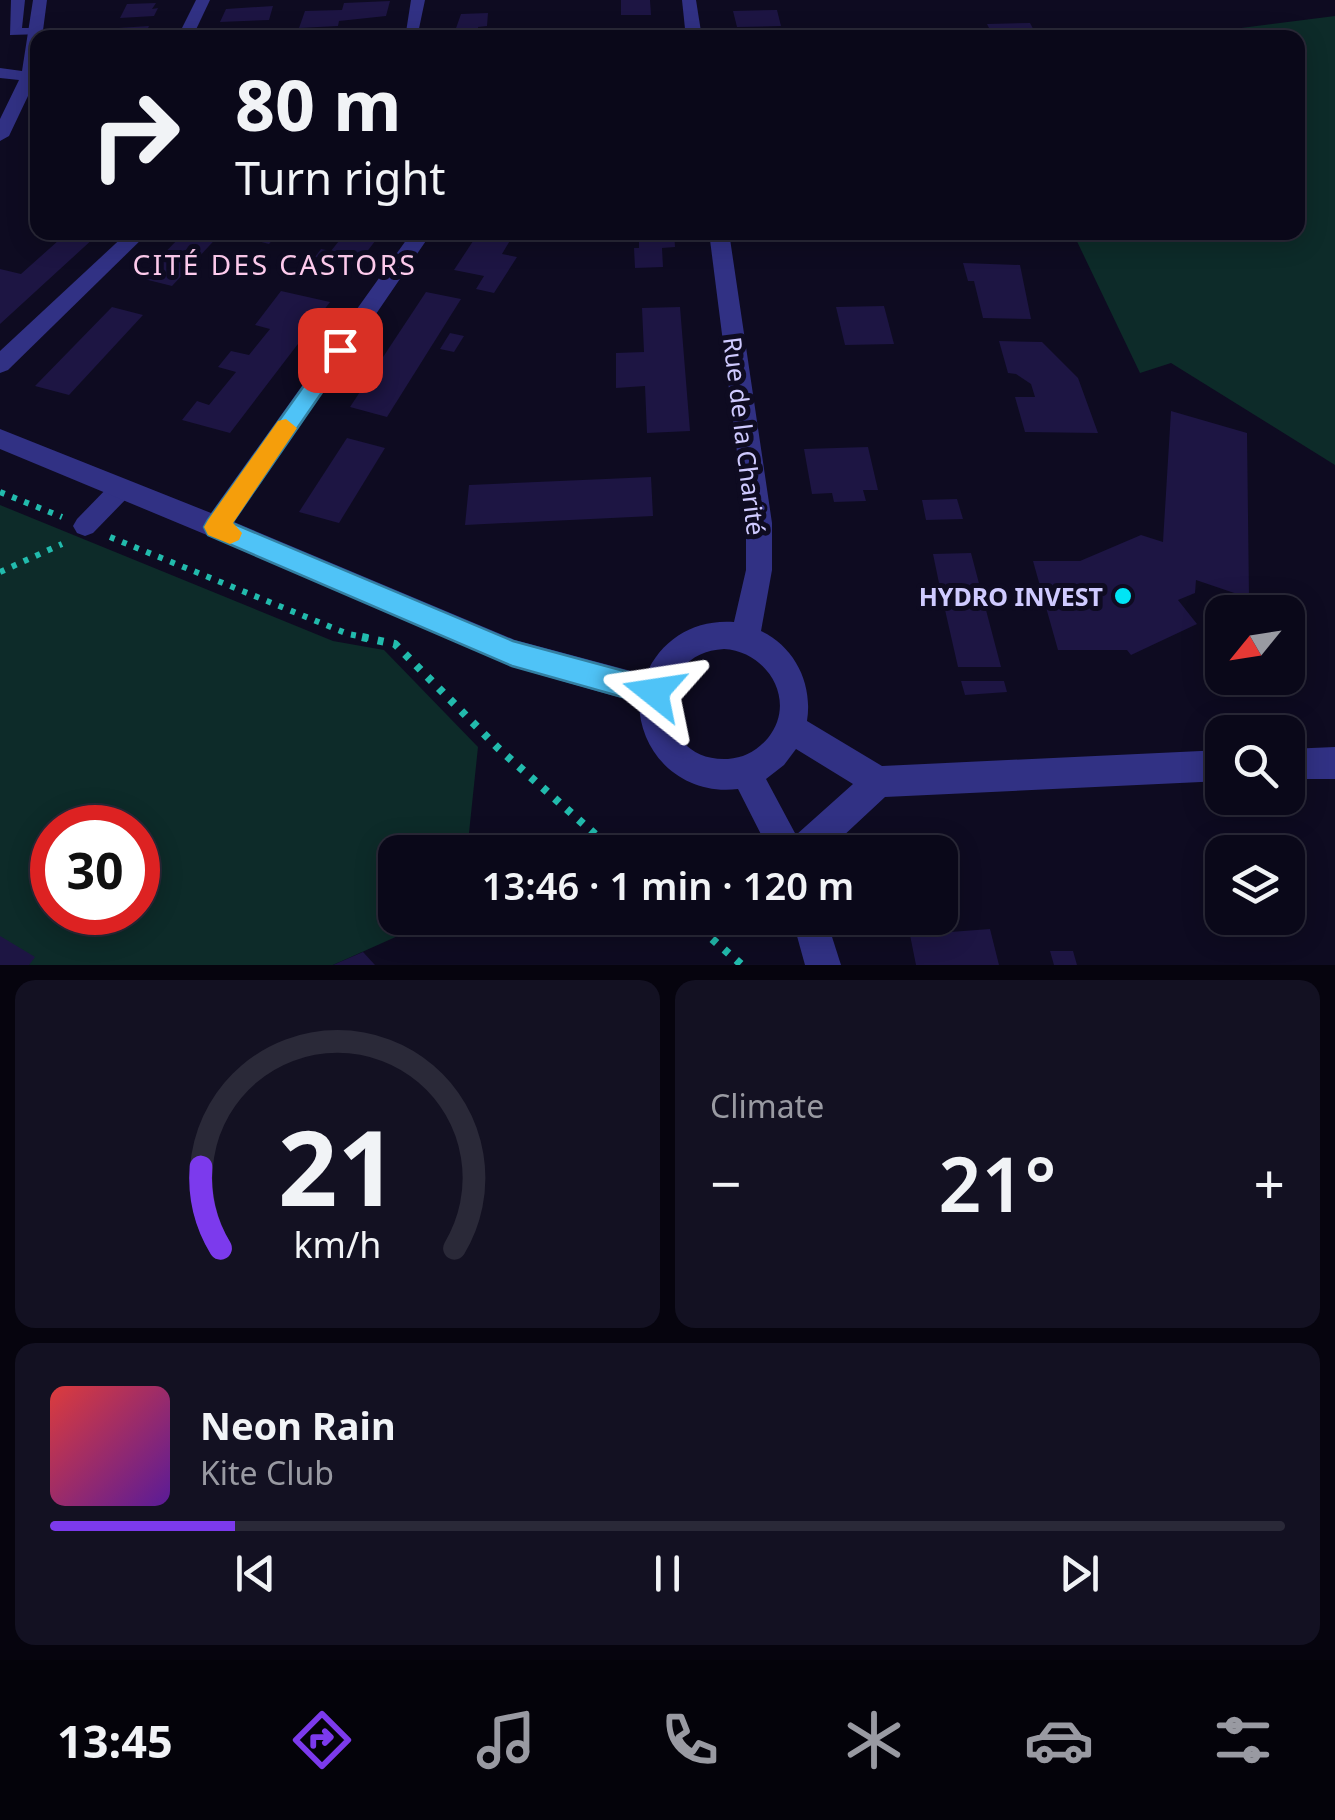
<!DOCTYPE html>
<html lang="en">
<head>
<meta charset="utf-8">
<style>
  :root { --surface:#0a0819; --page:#131122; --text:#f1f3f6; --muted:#999aa2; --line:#2a2938; --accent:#7c3aed }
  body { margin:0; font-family:"Noto Sans",sans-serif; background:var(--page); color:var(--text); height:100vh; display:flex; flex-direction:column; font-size:38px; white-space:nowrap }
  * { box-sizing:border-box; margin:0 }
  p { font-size:32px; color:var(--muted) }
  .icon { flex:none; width:55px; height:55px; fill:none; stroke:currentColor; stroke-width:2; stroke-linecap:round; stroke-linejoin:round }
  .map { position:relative; height:965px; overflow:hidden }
  .sheet { display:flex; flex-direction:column; gap:15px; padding:15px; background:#06040e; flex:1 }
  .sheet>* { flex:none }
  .banner { position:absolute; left:30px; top:30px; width:1275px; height:210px; border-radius:20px; box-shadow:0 5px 25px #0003,0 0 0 2px var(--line); background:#0a0819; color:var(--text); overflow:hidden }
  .needle { width:65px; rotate:240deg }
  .tools { position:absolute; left:1205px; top:595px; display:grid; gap:20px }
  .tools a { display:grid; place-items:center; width:100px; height:100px; border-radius:20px; background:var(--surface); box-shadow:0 5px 25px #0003,0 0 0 2px var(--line); font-size:50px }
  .speed { position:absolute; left:30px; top:805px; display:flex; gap:20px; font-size:50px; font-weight:700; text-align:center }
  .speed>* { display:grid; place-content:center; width:130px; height:130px; border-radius:50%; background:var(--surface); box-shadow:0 5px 25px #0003,0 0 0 2px var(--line); line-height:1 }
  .speed .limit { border:15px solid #d22; background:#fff; color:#111 }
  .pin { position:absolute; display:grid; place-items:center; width:85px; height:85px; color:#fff; margin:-42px; border-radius:20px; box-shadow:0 5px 15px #0006 }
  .me { position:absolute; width:110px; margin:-55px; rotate:285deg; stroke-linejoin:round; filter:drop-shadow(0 0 8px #0008) }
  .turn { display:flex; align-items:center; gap:35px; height:210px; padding:0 40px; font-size:45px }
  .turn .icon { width:130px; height:130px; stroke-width:2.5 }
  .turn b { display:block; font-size:70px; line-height:85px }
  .big { font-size:75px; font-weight:600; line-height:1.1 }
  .sheet .tile { flex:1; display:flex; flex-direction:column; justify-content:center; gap:15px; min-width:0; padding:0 35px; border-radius:20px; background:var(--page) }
  .sheet .dial { align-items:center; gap:0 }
  .dial svg { height:260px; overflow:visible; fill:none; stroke:var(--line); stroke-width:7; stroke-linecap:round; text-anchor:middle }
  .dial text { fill:var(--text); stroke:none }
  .song { display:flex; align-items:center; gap:30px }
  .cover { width:120px; height:120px; border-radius:15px; background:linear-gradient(135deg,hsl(0 70% 55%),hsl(270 70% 35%)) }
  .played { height:10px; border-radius:5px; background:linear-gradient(90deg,var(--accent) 15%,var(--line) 15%) }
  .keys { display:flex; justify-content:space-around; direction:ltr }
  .heat { display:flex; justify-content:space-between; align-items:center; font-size:55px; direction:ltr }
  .sheet .tiles { flex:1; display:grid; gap:15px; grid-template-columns:1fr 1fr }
  .tile:last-child { grid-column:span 2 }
  .trip { position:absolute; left:378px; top:835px; width:580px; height:100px; border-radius:20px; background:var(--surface); box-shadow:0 5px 25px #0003,0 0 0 2px var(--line); font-weight:600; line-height:100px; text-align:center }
  .menu { display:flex; height:160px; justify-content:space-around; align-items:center; background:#04030a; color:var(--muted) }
  .menu .icon { width:70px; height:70px }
  .menu .selected { color:var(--accent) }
  .menu b { font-size:45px; color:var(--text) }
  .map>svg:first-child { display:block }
  .green { fill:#0d2b29; fill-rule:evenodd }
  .building { fill:#1d1543 }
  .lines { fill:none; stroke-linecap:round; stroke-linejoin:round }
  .path-far1 { stroke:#22bbad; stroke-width:6; stroke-dasharray:5 8; stroke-linecap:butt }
  .path { stroke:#22bbad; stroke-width:8; stroke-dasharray:6 10; stroke-linecap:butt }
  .service { fill:#313184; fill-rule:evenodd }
  .minor { fill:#313184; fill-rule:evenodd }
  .route { fill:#4fc3f7; stroke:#337fa1; stroke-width:2.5 }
  .slow { fill:#f59e0b }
  .poi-dot { fill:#00e5f5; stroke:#0e0b21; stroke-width:4 }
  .labels { text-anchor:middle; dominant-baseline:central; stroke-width:10; stroke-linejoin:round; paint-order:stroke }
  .street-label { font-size:25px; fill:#cfcaff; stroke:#0e0b21 }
  .poi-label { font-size:25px; font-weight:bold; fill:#cfcaff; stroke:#0e0b21; text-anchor:end }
  .neighbourhood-label { font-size:28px; letter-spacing:2.5px; fill:#fce; stroke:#0e0b21 }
</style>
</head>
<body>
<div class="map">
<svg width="1335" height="965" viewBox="0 0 1335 965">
  <rect width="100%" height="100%" fill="#0e0b21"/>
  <g class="green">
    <polygon points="1335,16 1335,465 1171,363 1140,373 1073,233 1298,232 1298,38 1172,37"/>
    <path d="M0,505L333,641L384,650L478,747L467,852H395V918H438L333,965H0ZM52,828H138V912H52Z"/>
  </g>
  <g class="building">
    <polygon points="621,0 650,0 651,15 621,15"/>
    <polygon points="390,1 386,16 339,21 338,26 299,28 305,11 342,10 344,3"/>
    <polygon points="156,3 152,9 158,8 154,16 120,18 127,4"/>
    <polygon points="273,6 269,20 220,22 226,9"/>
    <polygon points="777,10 781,26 737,27 733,11"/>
    <polygon points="488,13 487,26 478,27 478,32 454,34 461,14"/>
    <polygon points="1030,23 1038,38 994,38 987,24"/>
    <polygon points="149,26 144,38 113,38 118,28"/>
    <polygon points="584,32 584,38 518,38 519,33"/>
    <polygon points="68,232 95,237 0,324 0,269 21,274"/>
    <polygon points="185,232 222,232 172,286 140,278"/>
    <polygon points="225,232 279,232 269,244"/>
    <polygon points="346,232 382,232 356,266 315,257 321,249 331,251"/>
    <polygon points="479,232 515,232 502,254 517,257 494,293 476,289 484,276 454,270"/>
    <polygon points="639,232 674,232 675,247 662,248 663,267 635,268 634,248 639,248"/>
    <polygon points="841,232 886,232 887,238 842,237"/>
    <polygon points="963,263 1020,265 1031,319 983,318 974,281 968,281"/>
    <polygon points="281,291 330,302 230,433 182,420 197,401 209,405 236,372 218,367 231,351 249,355 270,329 255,325"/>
    <polygon points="426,292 461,299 387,417 350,407"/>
    <polygon points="884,306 894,344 845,345 836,307"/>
    <polygon points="112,307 143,315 69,395 35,386"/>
    <polygon points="680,307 690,431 647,433 645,386 616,388 616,353 644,352 642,308"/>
    <polygon points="450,333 464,336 454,352 440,349"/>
    <polygon points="999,341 1042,342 1078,378 1098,433 1025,432 1015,397 1035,397 1031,384 1016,374 1008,373"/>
    <polygon points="1171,411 1247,433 1249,598 1196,580 1195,593 1178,600 1197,624 1131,655 1127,650 1058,650 1033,561 1080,561 1141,535 1163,542"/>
    <polygon points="347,438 385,448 339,523 299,512"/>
    <polygon points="868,447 878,490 863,490 866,501 834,502 832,493 812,494 804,449"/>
    <polygon points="651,477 653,516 465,525 469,485"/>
    <polygon points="957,499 963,519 926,520 922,500"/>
    <polygon points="971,553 1001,667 958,667 943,601 935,601 932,583 939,583 933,554"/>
    <polygon points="961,681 1004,681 1007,692 965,695"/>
    <polygon points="990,929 999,965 916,965 910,935"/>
    <polygon points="0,936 35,957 29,965 0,965"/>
    <polygon points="1050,951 1073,951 1077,965 1054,965"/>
    <polygon points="363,952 375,965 333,965"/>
  </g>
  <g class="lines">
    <g class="path-far1">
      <polyline points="0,492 62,517"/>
      <polyline points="110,537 348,634 374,639"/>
      <polyline points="0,572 62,544"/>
    </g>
    <g class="path">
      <polyline points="362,637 395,644 498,748 615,852"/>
      <polyline points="688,918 742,965"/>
    </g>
    <g class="service">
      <polygon points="11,0 25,0 22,28 43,28 43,34 10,35"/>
      <polygon points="121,479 129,482 132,489 129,496 93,533 85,536 77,533 73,526 77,519 113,482"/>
    </g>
    <g class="minor">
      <polygon points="33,0 47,0 42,38 38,38 37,77 9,136 0,141 0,119 19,80 0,78 0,68 22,71"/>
      <polygon points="196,0 210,0 192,38 177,38"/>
      <polygon points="411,0 425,0 417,38 401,38 406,32"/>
      <polygon points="682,0 696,0 702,38 686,38"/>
      <polygon points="128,232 149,232 8,370 0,373 0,351"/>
      <path d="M412,232H432L234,522L515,640L646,675C661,639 695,619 734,622L746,570V523L709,232H729L772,523V570L761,631C795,647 813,684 807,721L882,766L1222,750V781L885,797L826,852H770L738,789C684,796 640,756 639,703L513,667L385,609L0,449V429L211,513ZM724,649C767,651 798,701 768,738C757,751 744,758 728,759C653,763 648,653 724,649ZM796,749L853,784L796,835L766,779L784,765Z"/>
      <polygon points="1335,747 1335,779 1288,779 1288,749"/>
      <polygon points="792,918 826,918 841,965 805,965"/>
    </g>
  </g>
  <polygon class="route" points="340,343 347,345 347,356 232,523 513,641 654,679 664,683 668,692 664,702 654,706 512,666 208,535 204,527 208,520 333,345"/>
  <polygon class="slow" points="286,419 297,428 233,523 242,533 239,540 230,544 208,535 204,527 208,520 278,421"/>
  <circle class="poi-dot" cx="1123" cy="596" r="10"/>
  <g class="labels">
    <g class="street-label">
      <text transform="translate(745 436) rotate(83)">Rue de la Charité</text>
    </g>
    <g class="poi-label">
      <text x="1103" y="596">HYDRO INVEST</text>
    </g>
    <g class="neighbourhood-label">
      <text x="275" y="264">CITÉ DES CASTORS</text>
    </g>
  </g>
</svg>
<div class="tools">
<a><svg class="needle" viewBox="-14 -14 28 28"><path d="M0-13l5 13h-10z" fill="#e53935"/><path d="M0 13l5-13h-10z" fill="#999aa2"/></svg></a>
<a><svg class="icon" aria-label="search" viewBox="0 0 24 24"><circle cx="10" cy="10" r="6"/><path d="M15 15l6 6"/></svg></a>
<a><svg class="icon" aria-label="layers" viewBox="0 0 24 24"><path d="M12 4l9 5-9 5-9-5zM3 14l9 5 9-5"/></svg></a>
</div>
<div class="speed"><div class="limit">30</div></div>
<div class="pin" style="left:340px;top:350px;background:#d93025"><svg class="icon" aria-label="arrive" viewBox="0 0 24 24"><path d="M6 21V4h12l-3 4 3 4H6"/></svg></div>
<svg class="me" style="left:654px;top:692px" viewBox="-20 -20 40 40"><path d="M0-17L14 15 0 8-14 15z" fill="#4fc3f7" stroke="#fff" stroke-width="4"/></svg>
<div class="trip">13:46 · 1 min · 120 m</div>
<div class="banner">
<div class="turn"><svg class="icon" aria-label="right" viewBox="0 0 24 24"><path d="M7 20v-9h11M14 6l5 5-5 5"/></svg><div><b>80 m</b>Turn right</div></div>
</div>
</div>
<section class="sheet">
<div class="tiles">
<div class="tile dial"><svg viewBox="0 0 100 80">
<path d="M14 69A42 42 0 1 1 86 69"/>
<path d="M14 69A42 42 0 0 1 8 44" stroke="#7c3aed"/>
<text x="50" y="56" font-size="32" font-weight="700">21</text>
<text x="50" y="72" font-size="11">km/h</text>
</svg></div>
<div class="tile"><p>Climate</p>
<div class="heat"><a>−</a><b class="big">21°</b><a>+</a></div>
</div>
<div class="tile">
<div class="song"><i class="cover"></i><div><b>Neon Rain</b><p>Kite Club</p></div></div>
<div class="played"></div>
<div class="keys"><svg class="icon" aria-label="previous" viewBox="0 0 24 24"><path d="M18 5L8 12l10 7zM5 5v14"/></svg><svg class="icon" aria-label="pause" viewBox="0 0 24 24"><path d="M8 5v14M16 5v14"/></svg><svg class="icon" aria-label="next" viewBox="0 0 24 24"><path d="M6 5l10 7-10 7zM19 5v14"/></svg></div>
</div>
</div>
</section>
<nav class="menu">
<b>13:45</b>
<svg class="icon selected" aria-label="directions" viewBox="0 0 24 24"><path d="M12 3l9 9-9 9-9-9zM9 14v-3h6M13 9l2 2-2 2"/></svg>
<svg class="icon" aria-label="music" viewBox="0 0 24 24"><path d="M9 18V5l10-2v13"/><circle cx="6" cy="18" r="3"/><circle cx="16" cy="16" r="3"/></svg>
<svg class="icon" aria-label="phone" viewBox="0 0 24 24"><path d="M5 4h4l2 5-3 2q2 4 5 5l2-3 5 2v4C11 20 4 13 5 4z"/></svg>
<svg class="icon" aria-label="climate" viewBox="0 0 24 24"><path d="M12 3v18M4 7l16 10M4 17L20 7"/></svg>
<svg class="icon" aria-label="car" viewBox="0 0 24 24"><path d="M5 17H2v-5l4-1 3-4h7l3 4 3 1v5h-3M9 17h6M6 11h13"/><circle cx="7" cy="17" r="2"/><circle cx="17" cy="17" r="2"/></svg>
<svg class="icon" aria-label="filters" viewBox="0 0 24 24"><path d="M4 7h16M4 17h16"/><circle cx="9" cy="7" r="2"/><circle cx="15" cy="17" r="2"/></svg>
</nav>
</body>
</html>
